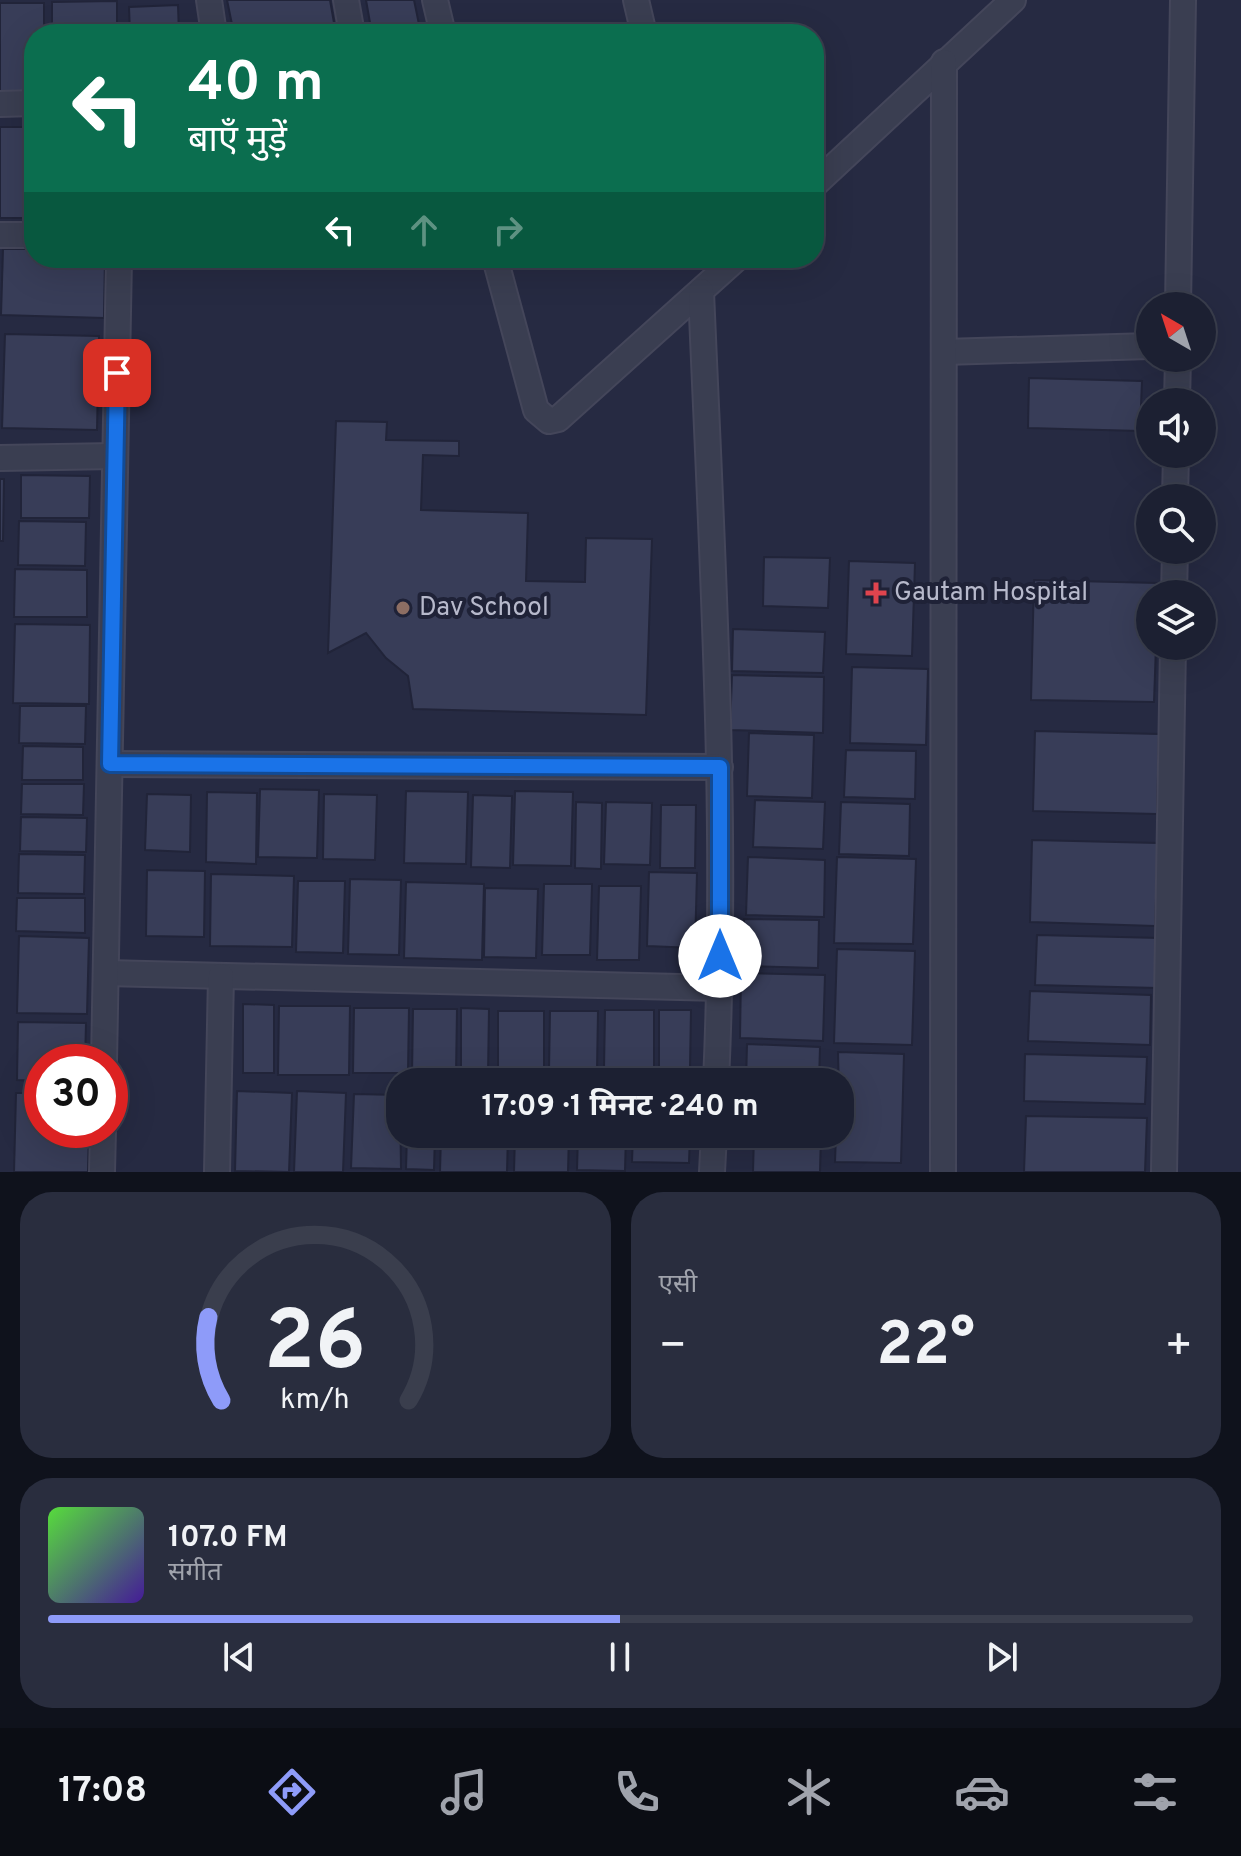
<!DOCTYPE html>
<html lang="hi">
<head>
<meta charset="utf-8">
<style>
  :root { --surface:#1c2032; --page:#292d3e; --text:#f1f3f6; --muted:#a0a3ac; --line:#3a3e4d; --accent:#8e9bf9 }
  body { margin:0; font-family:Overpass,"Noto Sans Devanagari",sans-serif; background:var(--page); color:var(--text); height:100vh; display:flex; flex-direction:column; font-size:30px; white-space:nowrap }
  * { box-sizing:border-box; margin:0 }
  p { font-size:26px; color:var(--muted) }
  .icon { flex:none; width:44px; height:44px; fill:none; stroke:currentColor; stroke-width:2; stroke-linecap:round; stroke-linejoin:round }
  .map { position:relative; height:1172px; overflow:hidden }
  .panel { display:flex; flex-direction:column; gap:20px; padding:20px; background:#0f121c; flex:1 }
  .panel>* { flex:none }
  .banner { position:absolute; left:24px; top:24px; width:800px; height:244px; border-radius:32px; box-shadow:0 8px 32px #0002,0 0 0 2px var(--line); background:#0b6e4f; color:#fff; overflow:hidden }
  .needle { width:52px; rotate:321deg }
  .buttons { position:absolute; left:1136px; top:292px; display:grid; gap:16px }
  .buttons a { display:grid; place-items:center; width:80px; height:80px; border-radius:50%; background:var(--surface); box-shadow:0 8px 32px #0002,0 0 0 2px var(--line); font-size:40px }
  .speed { position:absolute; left:24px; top:1044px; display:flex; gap:16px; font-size:40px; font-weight:700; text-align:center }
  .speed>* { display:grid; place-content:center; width:104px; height:104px; border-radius:50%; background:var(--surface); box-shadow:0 8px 32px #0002,0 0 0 2px var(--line); line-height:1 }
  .speed .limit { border:12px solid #d22; background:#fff; color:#111 }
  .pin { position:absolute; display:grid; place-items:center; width:68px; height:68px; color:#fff; margin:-34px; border-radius:16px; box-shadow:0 4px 12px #0006 }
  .me { position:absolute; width:88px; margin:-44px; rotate:0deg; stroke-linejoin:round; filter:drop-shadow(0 0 6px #0008) }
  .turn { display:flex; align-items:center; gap:28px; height:168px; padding:0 32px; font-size:36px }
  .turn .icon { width:104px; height:104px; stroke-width:2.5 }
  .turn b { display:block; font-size:56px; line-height:68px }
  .lanes { display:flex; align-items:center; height:76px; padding:0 32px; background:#0003; justify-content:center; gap:40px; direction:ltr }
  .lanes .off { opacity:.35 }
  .big { font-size:60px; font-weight:700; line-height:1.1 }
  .panel .card { flex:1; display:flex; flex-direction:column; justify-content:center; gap:12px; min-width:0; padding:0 28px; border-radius:32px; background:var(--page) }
  .panel .dial { align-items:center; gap:0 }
  .dial svg { height:208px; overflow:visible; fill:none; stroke:var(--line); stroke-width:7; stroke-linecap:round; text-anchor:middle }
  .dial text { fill:var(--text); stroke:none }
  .song { display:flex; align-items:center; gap:24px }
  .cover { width:96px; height:96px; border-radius:12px; background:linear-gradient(135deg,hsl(110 70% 55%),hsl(260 70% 35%)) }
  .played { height:8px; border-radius:4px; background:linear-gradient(90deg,var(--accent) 50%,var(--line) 50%) }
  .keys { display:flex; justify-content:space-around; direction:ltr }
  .heat { display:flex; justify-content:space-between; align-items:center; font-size:44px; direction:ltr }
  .panel .tiles { flex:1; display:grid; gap:20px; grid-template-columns:1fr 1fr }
  .card:last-child { grid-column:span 2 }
  .trip { position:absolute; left:386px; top:1068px; width:468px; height:80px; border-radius:32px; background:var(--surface); box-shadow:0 8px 32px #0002,0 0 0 2px var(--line); font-weight:700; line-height:80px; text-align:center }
  .tab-bar { display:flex; height:128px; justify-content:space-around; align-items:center; background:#0b0d14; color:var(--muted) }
  .tab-bar .icon { width:56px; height:56px }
  .tab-bar .current { color:var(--accent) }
  .tab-bar b { font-size:36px; color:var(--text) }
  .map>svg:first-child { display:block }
  .building { fill:#383d58; stroke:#212439; stroke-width:2 }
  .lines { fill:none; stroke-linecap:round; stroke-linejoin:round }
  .street-casing { stroke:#44465a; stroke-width:28 }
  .street { stroke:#3a3e51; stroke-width:24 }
  .route-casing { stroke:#114b97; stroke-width:20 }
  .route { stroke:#1a73e8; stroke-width:14 }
  .health-dot { fill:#e0444e; stroke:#1f2237; stroke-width:3 }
  .education-dot { fill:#8d6e63; stroke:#1f2237; stroke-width:3 }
  .labels { text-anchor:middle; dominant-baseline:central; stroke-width:8; stroke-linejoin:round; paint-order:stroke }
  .poi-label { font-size:26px; fill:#b7b9cb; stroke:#1f2237; text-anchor:start }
</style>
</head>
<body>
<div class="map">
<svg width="1241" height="1172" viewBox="0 0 1241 1172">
  <rect width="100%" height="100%" fill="#262a42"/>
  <g class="building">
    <polygon points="227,0 330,0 336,34 234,34"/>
    <polygon points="366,0 414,0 421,34 372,34"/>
    <polygon points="117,1 117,34 52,34 52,2"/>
    <polygon points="0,3 44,3 44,34 34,34 34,92 0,92"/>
    <polygon points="178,5 179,34 130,34 129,7"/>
    <rect x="0" y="127" width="34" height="91"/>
    <polygon points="3,249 34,249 34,258 105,258 104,318 1,315"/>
    <polygon points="5,334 99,336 97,430 2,428"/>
    <polygon points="1029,378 1142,381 1140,431 1028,428"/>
    <polygon points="336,421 387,422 386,440 459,441 459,456 423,455 421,510 528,513 526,581 585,582 586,538 652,539 646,715 413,709 408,676 386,658 366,633 328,653"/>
    <polygon points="21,475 90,476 89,518 21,518"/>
    <polygon points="0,479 4,479 3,541 0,541"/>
    <polygon points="19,521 86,522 85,566 18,565"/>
    <polygon points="764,557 830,558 828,608 763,606"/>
    <polygon points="849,561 915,563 912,656 846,654"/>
    <polygon points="15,569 87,570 87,617 14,617"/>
    <polygon points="1034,580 1158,583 1158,594 1150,594 1150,646 1156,646 1154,702 1031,700"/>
    <polygon points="15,624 90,625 89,704 13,703"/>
    <polygon points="733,629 825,632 823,673 732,671"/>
    <polygon points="852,667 928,669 926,745 850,743"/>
    <polygon points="732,675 824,677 823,733 730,730"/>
    <polygon points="20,706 86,706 85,744 19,743"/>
    <polygon points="1035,731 1159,734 1157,814 1033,811"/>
    <polygon points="749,733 814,735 812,798 747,796"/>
    <polygon points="23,746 83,747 83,780 22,780"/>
    <polygon points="846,750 916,751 915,799 844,797"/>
    <polygon points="22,784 84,784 83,815 21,814"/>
    <polygon points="260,789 319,790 317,858 258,857"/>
    <polygon points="406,791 468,792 466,864 404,863"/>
    <polygon points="515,791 573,792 571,866 513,865"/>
    <polygon points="207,792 257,793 256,864 206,862"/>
    <polygon points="147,794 191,795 190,852 145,850"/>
    <polygon points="324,794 377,795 375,860 323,859"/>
    <polygon points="473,795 512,796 510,868 471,867"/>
    <polygon points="755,800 825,802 823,849 753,847"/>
    <polygon points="576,802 602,803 601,869 575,868"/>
    <polygon points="606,802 652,803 650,865 604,864"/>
    <polygon points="841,802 910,804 909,856 839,854"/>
    <polygon points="661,805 696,805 695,868 660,868"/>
    <polygon points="21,817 87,818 86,852 20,851"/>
    <polygon points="1032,840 1158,843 1155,926 1030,922"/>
    <polygon points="19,854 85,855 84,894 18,893"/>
    <polygon points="748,857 825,860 824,917 746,915"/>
    <polygon points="837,857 916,859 913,944 834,943"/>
    <polygon points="147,870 205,871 204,937 146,936"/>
    <polygon points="649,872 697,873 695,948 647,946"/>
    <polygon points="211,874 294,876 292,947 210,946"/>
    <polygon points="350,879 401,880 399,955 348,954"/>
    <polygon points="298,881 345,881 343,953 296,952"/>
    <polygon points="406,882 484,884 482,960 404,958"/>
    <polygon points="544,884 592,884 590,955 542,955"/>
    <polygon points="599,886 641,886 639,960 597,960"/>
    <polygon points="485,888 538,889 536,958 484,957"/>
    <polygon points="17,898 85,898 85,933 16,931"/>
    <polygon points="744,919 819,920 818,968 742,966"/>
    <polygon points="1037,935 1160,938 1158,988 1035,985"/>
    <polygon points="19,936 89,938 87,1014 17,1013"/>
    <polygon points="837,949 915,951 912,1045 834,1043"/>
    <polygon points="741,973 825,975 823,1041 740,1038"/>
    <polygon points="1030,991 1151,995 1150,1045 1028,1041"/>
    <polygon points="243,1004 274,1005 274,1073 243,1073"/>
    <polygon points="279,1006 350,1006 349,1075 278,1075"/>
    <polygon points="354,1008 409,1008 408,1073 353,1073"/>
    <polygon points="461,1008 489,1009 488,1077 461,1077"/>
    <polygon points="413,1009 457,1009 456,1076 412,1076"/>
    <polygon points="605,1010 654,1010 654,1069 604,1069"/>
    <polygon points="659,1010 691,1010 690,1069 659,1069"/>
    <rect x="498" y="1011" width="46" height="64"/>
    <polygon points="550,1011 598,1011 597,1071 549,1070"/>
    <polygon points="18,1022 86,1023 85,1062 42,1062 42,1081 17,1080"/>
    <polygon points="747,1044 820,1047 819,1082 746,1082"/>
    <polygon points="838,1052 904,1054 901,1163 835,1162 836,1134 840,1134"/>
    <polygon points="1025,1054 1147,1057 1145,1104 1024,1101"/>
    <polygon points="237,1091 292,1093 289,1172 235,1171"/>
    <polygon points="297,1091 346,1093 343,1172 294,1172"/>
    <polygon points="16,1093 42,1093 42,1130 89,1130 88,1172 14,1172"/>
    <polygon points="354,1094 400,1095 401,1169 351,1168"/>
    <polygon points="1026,1116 1147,1118 1145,1172 1024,1172"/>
    <polygon points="407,1134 435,1134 434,1170 406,1169"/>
    <polygon points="441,1134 508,1134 507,1172 440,1172"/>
    <polygon points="515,1134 569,1134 568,1172 514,1172"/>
    <polygon points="578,1134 626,1134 625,1171 577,1170"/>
    <polygon points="633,1134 690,1134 689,1163 632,1162"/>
    <polygon points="754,1134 821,1135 820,1172 753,1172"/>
  </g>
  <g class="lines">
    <defs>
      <g id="street">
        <polyline points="209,0 214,34"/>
        <polyline points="346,0 352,34"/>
        <polyline points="435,0 443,34"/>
        <polyline points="636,0 644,34"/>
        <polyline points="0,104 34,103"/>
        <polyline points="814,185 1013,0"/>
        <polyline points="0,235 34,235"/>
        <polyline points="495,258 536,410 549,421 558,419 737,258"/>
        <path d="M701,291C712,555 728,818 716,1082"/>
        <polyline points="1178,306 1183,0"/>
        <polyline points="944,352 1150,346"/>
        <polyline points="1177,402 1178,358"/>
        <polyline points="0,458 115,456"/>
        <polyline points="1175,498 1176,454"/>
        <polyline points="1174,594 1175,550"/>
        <polyline points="110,764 720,767"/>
        <polyline points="106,973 720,988"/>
        <polyline points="104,1062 119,258"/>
        <polyline points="102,1172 103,1130"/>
        <polyline points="217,1172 221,976"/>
        <polyline points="712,1172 714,1134"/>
        <polyline points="943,1172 944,62"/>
        <polyline points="1164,1172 1173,646"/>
      </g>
    </defs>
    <use href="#street" class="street-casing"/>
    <use href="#street" class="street"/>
  </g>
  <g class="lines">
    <defs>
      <polyline id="route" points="117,373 110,764 720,767 720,956"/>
    </defs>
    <use href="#route" class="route-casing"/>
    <use href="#route" class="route"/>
  </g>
  <path class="health-dot" d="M872 581h8v8h8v8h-8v8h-8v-8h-8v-8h8z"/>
  <circle class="education-dot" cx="403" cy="608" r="8"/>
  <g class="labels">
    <g class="poi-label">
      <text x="894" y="593">Gautam Hospital</text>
      <text x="419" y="608">Dav School</text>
    </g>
  </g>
</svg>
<div class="buttons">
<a><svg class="needle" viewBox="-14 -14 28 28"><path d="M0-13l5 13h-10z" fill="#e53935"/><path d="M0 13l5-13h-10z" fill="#a0a3ac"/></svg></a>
<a><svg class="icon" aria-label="sound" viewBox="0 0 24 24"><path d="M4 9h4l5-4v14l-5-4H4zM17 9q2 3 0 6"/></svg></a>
<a><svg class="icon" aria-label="search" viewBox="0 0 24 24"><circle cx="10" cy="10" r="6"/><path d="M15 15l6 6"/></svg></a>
<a><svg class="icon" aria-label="layers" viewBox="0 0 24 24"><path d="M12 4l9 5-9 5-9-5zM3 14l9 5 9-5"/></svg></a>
</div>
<div class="speed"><div class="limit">30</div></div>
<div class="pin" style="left:117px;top:373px;background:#d93025"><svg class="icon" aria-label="arrive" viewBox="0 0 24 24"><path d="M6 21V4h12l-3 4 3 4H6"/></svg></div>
<svg class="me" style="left:720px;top:956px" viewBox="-20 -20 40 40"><circle r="19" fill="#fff"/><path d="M0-13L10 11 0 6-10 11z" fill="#1a73e8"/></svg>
<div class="trip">17:09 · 1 मिनट · 240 m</div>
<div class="banner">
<div class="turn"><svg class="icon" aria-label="left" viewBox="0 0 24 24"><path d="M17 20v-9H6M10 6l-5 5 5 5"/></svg><div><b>40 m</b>बाएँ मुड़ें</div></div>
<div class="lanes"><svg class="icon" aria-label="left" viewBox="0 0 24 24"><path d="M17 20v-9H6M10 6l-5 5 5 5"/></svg><svg class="icon off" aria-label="ahead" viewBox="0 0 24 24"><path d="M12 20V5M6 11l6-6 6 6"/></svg><svg class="icon off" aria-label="right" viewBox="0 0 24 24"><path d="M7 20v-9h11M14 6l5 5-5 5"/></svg></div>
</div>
</div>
<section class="panel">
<div class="tiles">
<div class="card dial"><svg viewBox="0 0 100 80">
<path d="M14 69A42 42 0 1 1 86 69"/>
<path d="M14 69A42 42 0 0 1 9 37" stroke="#8e9bf9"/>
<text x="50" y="56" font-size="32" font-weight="700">26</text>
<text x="50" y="72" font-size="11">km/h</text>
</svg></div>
<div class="card"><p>एसी</p>
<div class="heat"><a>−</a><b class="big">22°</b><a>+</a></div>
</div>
<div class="card">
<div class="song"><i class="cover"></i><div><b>107.0 FM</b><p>संगीत</p></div></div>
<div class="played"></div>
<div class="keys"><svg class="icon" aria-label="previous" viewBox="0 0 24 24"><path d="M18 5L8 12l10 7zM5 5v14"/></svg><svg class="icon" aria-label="pause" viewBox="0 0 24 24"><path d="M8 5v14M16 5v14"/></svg><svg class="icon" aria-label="next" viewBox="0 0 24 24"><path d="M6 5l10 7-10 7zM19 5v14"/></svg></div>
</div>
</div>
</section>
<nav class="tab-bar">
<b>17:08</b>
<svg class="icon current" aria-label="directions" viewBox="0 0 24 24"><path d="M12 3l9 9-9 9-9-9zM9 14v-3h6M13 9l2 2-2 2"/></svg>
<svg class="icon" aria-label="music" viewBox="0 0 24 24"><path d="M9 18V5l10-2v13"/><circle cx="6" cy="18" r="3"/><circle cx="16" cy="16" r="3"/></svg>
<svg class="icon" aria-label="phone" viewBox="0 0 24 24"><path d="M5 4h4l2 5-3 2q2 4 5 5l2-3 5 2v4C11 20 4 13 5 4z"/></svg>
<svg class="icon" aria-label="climate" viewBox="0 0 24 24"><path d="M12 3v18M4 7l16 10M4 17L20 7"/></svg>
<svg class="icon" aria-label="car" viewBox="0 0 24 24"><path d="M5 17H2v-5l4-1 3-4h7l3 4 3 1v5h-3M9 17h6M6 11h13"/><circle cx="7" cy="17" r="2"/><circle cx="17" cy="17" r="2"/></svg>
<svg class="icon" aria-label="filters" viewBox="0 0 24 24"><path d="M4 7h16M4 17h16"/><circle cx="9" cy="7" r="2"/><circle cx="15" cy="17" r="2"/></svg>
</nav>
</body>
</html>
